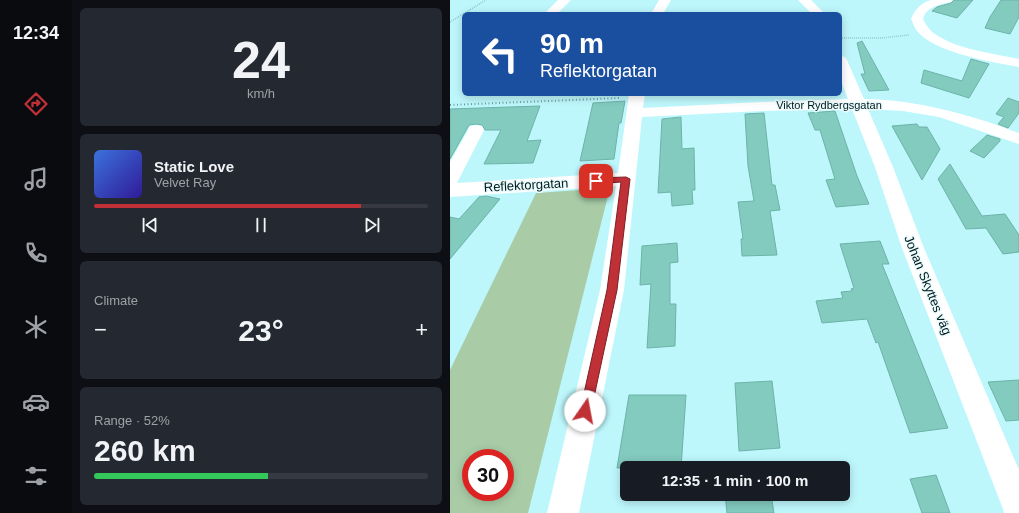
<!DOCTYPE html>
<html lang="en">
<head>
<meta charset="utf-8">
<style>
  :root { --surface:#171b24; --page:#242831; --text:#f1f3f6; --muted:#9ea1a6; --line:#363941; --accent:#c03037 }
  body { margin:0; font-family:Arial,sans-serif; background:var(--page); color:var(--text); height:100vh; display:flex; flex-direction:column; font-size:15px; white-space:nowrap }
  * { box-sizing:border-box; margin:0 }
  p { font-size:13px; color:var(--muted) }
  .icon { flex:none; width:22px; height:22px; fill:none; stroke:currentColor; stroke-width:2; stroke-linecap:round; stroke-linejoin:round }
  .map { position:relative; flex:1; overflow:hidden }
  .drawer { display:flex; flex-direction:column; gap:8px; padding:8px; background:#0d0f14; width:378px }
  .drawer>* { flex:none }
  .hud { position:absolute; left:12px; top:12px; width:380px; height:84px; border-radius:6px; box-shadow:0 2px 10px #0003; background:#1a4fa0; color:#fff; overflow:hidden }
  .speed { position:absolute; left:12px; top:449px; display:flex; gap:8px; font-size:20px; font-weight:700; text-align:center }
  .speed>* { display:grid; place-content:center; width:52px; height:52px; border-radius:50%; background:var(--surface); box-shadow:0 2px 10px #0003; line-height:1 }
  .speed .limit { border:6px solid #d22; background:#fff; color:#111 }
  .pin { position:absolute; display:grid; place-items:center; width:34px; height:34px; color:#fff; margin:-17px; border-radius:8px; box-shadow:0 2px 6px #0006 }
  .me { position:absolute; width:44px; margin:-22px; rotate:12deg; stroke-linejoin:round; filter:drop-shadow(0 0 3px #0008) }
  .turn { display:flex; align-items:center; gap:14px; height:84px; padding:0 12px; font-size:18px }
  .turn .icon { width:52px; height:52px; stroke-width:2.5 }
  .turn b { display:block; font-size:28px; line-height:34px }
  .big { font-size:30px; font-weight:600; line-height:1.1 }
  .drawer .card { flex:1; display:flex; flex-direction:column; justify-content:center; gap:6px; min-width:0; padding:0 14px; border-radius:6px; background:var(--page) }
  .drawer .dial { align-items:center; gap:0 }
  .dial b { font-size:52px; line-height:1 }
  .song { display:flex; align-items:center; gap:12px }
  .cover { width:48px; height:48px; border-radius:6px; background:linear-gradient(135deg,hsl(220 70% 55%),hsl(250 70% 35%)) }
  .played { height:4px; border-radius:2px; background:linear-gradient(90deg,var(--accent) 80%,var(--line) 80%) }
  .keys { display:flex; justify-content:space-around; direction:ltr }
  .heat { display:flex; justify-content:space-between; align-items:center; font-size:22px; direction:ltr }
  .charge { height:6px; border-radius:3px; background:linear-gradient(90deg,#34c759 52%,var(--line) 0) }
  .trip { position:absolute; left:170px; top:461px; width:230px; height:40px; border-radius:6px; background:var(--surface); box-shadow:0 2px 10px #0003; font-weight:600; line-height:40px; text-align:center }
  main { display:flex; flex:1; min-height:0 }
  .dock { display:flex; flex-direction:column; width:72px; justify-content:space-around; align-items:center; background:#090b0e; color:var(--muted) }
  .dock .icon { width:28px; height:28px }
  .dock .on { color:var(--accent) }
  .dock b { font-size:18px; color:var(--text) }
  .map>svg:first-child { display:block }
  .green { fill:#a9cca7; fill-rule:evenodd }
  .building { fill:#83cabf; stroke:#6cb3a8 }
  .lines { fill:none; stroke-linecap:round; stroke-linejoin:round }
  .path-far1 { stroke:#6e9ca0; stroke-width:1.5; stroke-dasharray:0.5 1.5; stroke-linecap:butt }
  .path { stroke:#6e9ca0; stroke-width:2; stroke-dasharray:1 2.5; stroke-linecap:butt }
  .minor { fill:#fff; fill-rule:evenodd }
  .route { fill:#c03037; stroke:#7d1f24 }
  .labels { text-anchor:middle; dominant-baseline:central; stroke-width:3; stroke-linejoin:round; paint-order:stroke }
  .far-street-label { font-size:11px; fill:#001d20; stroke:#edfbfc }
  .street-label { font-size:13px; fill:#001d20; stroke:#edfbfc }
</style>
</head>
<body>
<main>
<nav class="dock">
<b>12:34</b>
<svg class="icon on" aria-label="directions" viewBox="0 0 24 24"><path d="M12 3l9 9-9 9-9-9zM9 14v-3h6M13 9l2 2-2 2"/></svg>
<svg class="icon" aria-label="music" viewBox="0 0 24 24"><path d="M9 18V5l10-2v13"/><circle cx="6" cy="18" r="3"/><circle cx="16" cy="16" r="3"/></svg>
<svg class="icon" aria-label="phone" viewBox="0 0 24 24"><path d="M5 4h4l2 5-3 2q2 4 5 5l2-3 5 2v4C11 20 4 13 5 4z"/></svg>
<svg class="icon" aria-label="climate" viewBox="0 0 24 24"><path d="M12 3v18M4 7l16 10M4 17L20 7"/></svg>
<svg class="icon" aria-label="car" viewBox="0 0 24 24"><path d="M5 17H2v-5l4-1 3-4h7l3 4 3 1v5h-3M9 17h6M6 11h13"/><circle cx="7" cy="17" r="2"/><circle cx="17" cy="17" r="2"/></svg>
<svg class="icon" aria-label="filters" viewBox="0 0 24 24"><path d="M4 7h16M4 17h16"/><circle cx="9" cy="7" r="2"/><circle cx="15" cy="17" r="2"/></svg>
</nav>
<section class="drawer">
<div class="card dial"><b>24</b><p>km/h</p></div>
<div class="card">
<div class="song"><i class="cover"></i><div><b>Static Love</b><p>Velvet Ray</p></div></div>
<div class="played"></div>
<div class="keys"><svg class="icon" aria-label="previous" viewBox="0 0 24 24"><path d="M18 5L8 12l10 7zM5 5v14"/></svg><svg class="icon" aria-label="pause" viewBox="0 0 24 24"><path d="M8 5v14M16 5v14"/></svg><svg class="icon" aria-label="next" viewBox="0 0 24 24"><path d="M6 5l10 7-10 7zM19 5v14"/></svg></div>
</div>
<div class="card"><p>Climate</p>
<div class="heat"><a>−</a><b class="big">23°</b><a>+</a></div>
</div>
<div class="card"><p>Range · 52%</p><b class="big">260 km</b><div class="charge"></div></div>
</section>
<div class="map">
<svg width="569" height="513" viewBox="0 0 569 513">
  <rect width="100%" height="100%" fill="#bdf7fc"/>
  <path class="green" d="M160,188L78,513H0V370L86,193ZM21,458H55V492H21Z"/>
  <g class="building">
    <polygon points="504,0 523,0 507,18 482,11 487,7 501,3"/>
    <polygon points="551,0 569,0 569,17 560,34 535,28 540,17"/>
    <polygon points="412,41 439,90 419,91 411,74 415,74 407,43"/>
    <polygon points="521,59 539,64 519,98 471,83 474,70 512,81"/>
    <polygon points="558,98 569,102 569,113 558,128 548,124 554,117 546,114"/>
    <polygon points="175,101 171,123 169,123 164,159 130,161 143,103"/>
    <polygon points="90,106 77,141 91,140 83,163 34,164 51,130 35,130 32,125 26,124 19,125 0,159 0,109"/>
    <polygon points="385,111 407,176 419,204 386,207 376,180 385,179 370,130 365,130 358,113"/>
    <polygon points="314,113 322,185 325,185 330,210 320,211 327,255 292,256 291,239 293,239 288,202 304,201 298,166 295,114"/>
    <polygon points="231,117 232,149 244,148 245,190 242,190 243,204 222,206 221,192 208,193 212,119"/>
    <polygon points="467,124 469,127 477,127 490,149 472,180 442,126"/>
    <polygon points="537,135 550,139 550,141 534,158 520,151"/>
    <polygon points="500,164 532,216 555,214 569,235 569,252 553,254 536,228 516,229 488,179"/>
    <polygon points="36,196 50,199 0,259 0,217 9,219 29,197"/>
    <polygon points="430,241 439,264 432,264 498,428 460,433 428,342 426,343 417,319 372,323 366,301 393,298 391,292 402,291 401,289 404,288 390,244"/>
    <polygon points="227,243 228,262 220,263 220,304 226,304 225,346 197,348 201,284 190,285 192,246"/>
    <polygon points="569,380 569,420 556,421 538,382"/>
    <polygon points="322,381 330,448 289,451 285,383"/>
    <polygon points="179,395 236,395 231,468 167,468"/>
    <polygon points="486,475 500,513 472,513 460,479"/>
    <polygon points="275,494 321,494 324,513 277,513"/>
  </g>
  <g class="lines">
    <g class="path-far1">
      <polyline points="0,22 36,0"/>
      <polyline points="390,38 431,38 459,35"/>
    </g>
    <polyline class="path" points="0,105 170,98"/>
    <g class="minor">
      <polygon points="108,0 121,0 107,14 94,14"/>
      <polygon points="209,0 221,0 213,14 201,14"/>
      <polygon points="348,0 361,0 375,14 362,14"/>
      <path d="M481,0H503L501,2C489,5 477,6 473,19C476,25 479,30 485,34C508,50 542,53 569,59V67C542,62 486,53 468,32C465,29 463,23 461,19C465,9 471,3 481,0Z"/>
      <path d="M390,56L395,57L397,60L414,99C468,100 518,114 569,133V144L489,117L453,111L418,109L443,167L474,248L569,470V513H554L553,509L452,248L425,167L402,109L312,111L192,117L174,290L129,513H97L150,290L166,186L0,197V162L18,130L20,126L26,125L32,126L34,130L7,183L168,173L179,94H195L193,108L312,102L398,99L390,78Z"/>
    </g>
  </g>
  <polygon class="route" points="176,177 180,179 167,290 141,411 140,415 135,417 131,415 130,411 157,290 171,182 146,184 143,181 146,178"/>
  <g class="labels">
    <g class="far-street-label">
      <text x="379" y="105">Viktor Rydbergsgatan</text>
    </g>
    <g class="street-label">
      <text transform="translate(76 185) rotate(-3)">Reflektorgatan</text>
      <text transform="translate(478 285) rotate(68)">Johan Skyttes väg</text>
    </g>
  </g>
</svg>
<div class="speed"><div class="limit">30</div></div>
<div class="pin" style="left:146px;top:181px;background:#d93025"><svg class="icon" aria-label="arrive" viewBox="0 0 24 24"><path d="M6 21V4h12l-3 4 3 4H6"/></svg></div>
<svg class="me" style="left:135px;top:411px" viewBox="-20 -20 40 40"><circle r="19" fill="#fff"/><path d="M0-13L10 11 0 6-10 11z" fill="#c03037"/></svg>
<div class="trip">12:35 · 1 min · 100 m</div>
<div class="hud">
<div class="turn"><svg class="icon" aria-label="left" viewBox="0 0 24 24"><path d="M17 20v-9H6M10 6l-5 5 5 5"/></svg><div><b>90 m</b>Reflektorgatan</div></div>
</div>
</div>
</main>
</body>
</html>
